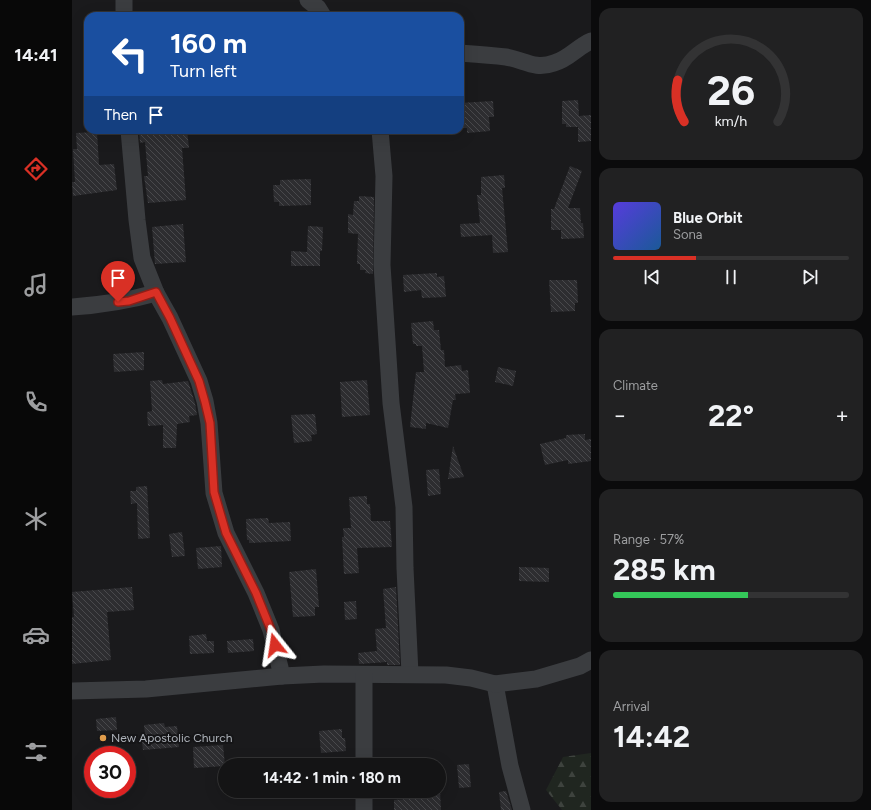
<!DOCTYPE html>
<html lang="en">
<head>
<meta charset="utf-8">
<style>
  :root { --surface:#141415; --page:#212122; --text:#f1f3f6; --muted:#9d9ea0; --line:#333334; --accent:#d93025 }
  body { margin:0; font-family:Figtree,sans-serif; background:var(--page); color:var(--text); height:100vh; display:flex; flex-direction:column; font-size:15px; white-space:nowrap }
  * { box-sizing:border-box; margin:0 }
  p { font-size:13px; color:var(--muted) }
  .icon { flex:none; width:22px; height:22px; fill:none; stroke:currentColor; stroke-width:2; stroke-linecap:round; stroke-linejoin:round }
  .map { position:relative; flex:1; overflow:hidden }
  .drawer { display:flex; flex-direction:column; gap:8px; padding:8px; background:#0b0b0c; width:280px }
  .drawer>* { flex:none }
  .guide { position:absolute; left:12px; top:12px; width:380px; height:122px; border-radius:12px; box-shadow:0 4px 16px #0002,0 0 0 1px var(--line); background:#1a4fa0; color:#fff; overflow:hidden }
  .speed { position:absolute; left:12px; top:746px; display:flex; gap:8px; font-size:20px; font-weight:700; text-align:center }
  .speed>* { display:grid; place-content:center; width:52px; height:52px; border-radius:50%; background:var(--surface); box-shadow:0 4px 16px #0002,0 0 0 1px var(--line); line-height:1 }
  .speed .limit { border:6px solid #d22; background:#fff; color:#111 }
  .pin { position:absolute; display:grid; place-items:center; width:34px; height:34px; color:#fff; margin:-41px -17px; border-radius:50% 50% 50% 0; rotate:-45deg; box-shadow:0 0 4px #0007 }
  .pin .icon { rotate:45deg }
  .me { position:absolute; width:44px; margin:-22px; rotate:345deg; stroke-linejoin:round; filter:drop-shadow(0 0 3px #0008) }
  .turn { display:flex; align-items:center; gap:14px; height:84px; padding:0 20px; font-size:18px }
  .turn .icon { width:52px; height:52px; stroke-width:2.5 }
  .turn b { display:block; font-size:28px; line-height:34px }
  .then { display:flex; align-items:center; height:38px; padding:0 20px; background:#0003; gap:8px; font-size:15px }
  .big { font-size:30px; font-weight:700; line-height:1.1 }
  .drawer .widget { flex:1; display:flex; flex-direction:column; justify-content:center; gap:6px; min-width:0; padding:0 14px; border-radius:12px; background:var(--page) }
  .drawer .dial { align-items:center; gap:0 }
  .dial svg { height:104px; overflow:visible; fill:none; stroke:var(--line); stroke-width:7; stroke-linecap:round; text-anchor:middle }
  .dial text { fill:var(--text); stroke:none }
  .song { display:flex; align-items:center; gap:12px }
  .cover { width:48px; height:48px; border-radius:6px; background:linear-gradient(135deg,hsl(250 70% 55%),hsl(210 70% 35%)) }
  .played { height:4px; border-radius:2px; background:linear-gradient(90deg,var(--accent) 35%,var(--line) 35%) }
  .keys { display:flex; justify-content:space-around; direction:ltr }
  .heat { display:flex; justify-content:space-between; align-items:center; font-size:22px; direction:ltr }
  .charge { height:6px; border-radius:3px; background:linear-gradient(90deg,#34c759 57%,var(--line) 0) }
  .trip { position:absolute; left:146px; top:758px; width:228px; height:40px; border-radius:20px; background:var(--surface); box-shadow:0 4px 16px #0002,0 0 0 1px var(--line); font-weight:700; line-height:40px; text-align:center }
  main { display:flex; flex:1; min-height:0 }
  .tabs { display:flex; flex-direction:column; width:72px; justify-content:space-around; align-items:center; background:#080808; color:var(--muted) }
  .tabs .icon { width:28px; height:28px }
  .tabs .on { color:var(--accent) }
  .tabs b { font-size:18px; color:var(--text) }
  .map>svg:first-child { display:block }
  .forest { fill:url(#forest-firs) }
  .building { fill:url(#building-back-hatch) }
  .lines { fill:none; stroke-linecap:round; stroke-linejoin:round }
  .minor { stroke:#3b3d40; stroke-width:17 }
  .route-casing { stroke:#8d1f18; stroke-width:10 }
  .route { stroke:#d93025; stroke-width:7 }
  .poi-dot { fill:#e19d4c; stroke:#151517; stroke-width:1.5 }
  .labels { text-anchor:middle; dominant-baseline:central; stroke-width:4; stroke-linejoin:round; paint-order:stroke }
  .poi-label { font-size:12px; fill:#aeb3ba; stroke:#151517; text-anchor:start }
</style>
</head>
<body>
<main>
<nav class="tabs">
<b>14:41</b>
<svg class="icon on" aria-label="directions" viewBox="0 0 24 24"><path d="M12 3l9 9-9 9-9-9zM9 14v-3h6M13 9l2 2-2 2"/></svg>
<svg class="icon" aria-label="music" viewBox="0 0 24 24"><path d="M9 18V5l10-2v13"/><circle cx="6" cy="18" r="3"/><circle cx="16" cy="16" r="3"/></svg>
<svg class="icon" aria-label="phone" viewBox="0 0 24 24"><path d="M5 4h4l2 5-3 2q2 4 5 5l2-3 5 2v4C11 20 4 13 5 4z"/></svg>
<svg class="icon" aria-label="climate" viewBox="0 0 24 24"><path d="M12 3v18M4 7l16 10M4 17L20 7"/></svg>
<svg class="icon" aria-label="car" viewBox="0 0 24 24"><path d="M5 17H2v-5l4-1 3-4h7l3 4 3 1v5h-3M9 17h6M6 11h13"/><circle cx="7" cy="17" r="2"/><circle cx="17" cy="17" r="2"/></svg>
<svg class="icon" aria-label="filters" viewBox="0 0 24 24"><path d="M4 7h16M4 17h16"/><circle cx="9" cy="7" r="2"/><circle cx="15" cy="17" r="2"/></svg>
</nav>
<div class="map">
<svg width="519" height="810" viewBox="0 0 519 810">
  <defs>
    <pattern id="forest-firs" width="22" height="20" patternUnits="userSpaceOnUse"><rect width="22" height="20" fill="#202620"/><path d="M5 1l3.5 6h-7zM16 11l3.5 6h-7z" fill="#3e433e"/></pattern>
    <pattern id="building-back-hatch" width="6" height="6" patternUnits="userSpaceOnUse"><rect width="6" height="6" fill="#2d2d30"/><path d="M-1 5l2 2M0 0l6 6M5-1l2 2" fill="none" stroke="#49494c"/></pattern>
  </defs>
  <rect width="100%" height="100%" fill="#1a1a1c"/>
  <polygon class="forest" points="519,753 519,810 490,810 474,790 491,757"/>
  <g class="building">
    <polygon points="506,100 507,116 519,115 519,141 506,142 506,127 494,127 494,124 490,124 490,101"/>
    <polygon points="421,101 422,117 417,117 418,131 395,133 395,128 389,128 388,103"/>
    <polygon points="67,130 115,130 117,148 110,148 114,200 76,203 72,176 76,176 73,142 68,143"/>
    <polygon points="25,132 27,165 42,164 45,190 1,196 0,182 3,182 1,149 5,149 4,133"/>
    <polygon points="498,166 510,171 496,208 508,208 509,223 511,223 512,238 489,239 489,230 479,230 479,209 482,209"/>
    <polygon points="432,175 433,188 430,188 436,252 421,253 420,235 389,237 388,224 408,223 405,195 409,195 409,177"/>
    <polygon points="239,179 239,205 207,206 207,202 202,202 201,185 208,185 208,180"/>
    <polygon points="287,196 302,197 301,274 293,273 294,270 288,270 288,264 285,264 286,234 276,233 276,214 281,215 282,201 287,201"/>
    <polygon points="111,224 114,262 83,264 80,227"/>
    <polygon points="236,226 251,227 250,251 248,251 248,266 219,266 219,251 235,252"/>
    <polygon points="365,273 365,277 372,276 374,297 350,298 349,290 332,292 331,275"/>
    <polygon points="477,280 505,280 506,303 503,303 503,311 479,312"/>
    <polygon points="361,321 362,330 367,330 369,350 372,350 373,367 389,365 390,371 396,370 398,393 383,394 384,400 381,400 376,428 354,423 354,429 338,427 344,372 352,372 350,346 344,346 344,344 341,344 339,323"/>
    <polygon points="72,352 72,370 42,372 41,354"/>
    <polygon points="426,367 444,371 441,386 423,382"/>
    <polygon points="90,380 91,384 116,381 123,403 125,415 117,416 118,422 105,424 104,448 91,448 91,425 76,426 75,412 80,411 78,381"/>
    <polygon points="295,380 298,415 270,417 268,382"/>
    <polygon points="243,414 245,434 239,435 240,441 222,443 219,415"/>
    <polygon points="513,434 513,440 519,439 519,461 496,464 496,460 473,465 468,444 494,438 494,435"/>
    <polygon points="381,446 392,477 376,479"/>
    <polygon points="367,469 369,494 356,496 354,470"/>
    <polygon points="75,486 78,538 66,539 65,503 59,504 58,491 64,491 64,487"/>
    <polygon points="295,496 295,504 298,504 299,521 318,521 320,547 285,548 287,573 272,574 270,537 272,537 271,528 279,528 277,497"/>
    <polygon points="196,518 197,523 218,522 219,541 177,543 177,540 175,540 174,519"/>
    <polygon points="110,532 113,556 100,557 97,534"/>
    <polygon points="149,546 150,567 126,569 124,548"/>
    <polygon points="447,567 477,568 477,582 447,581"/>
    <polygon points="244,569 247,607 243,607 243,616 221,617 217,572"/>
    <polygon points="60,587 62,610 35,612 39,660 0,664 0,617 2,617 0,592"/>
    <polygon points="324,587 328,665 315,665 315,662 287,664 286,653 305,651 303,629 314,628 311,589"/>
    <polygon points="284,601 285,619 273,620 272,602"/>
    <polygon points="134,634 135,641 142,641 142,653 118,654 117,636"/>
    <polygon points="181,639 182,651 156,653 155,641"/>
    <polygon points="44,717 45,730 25,731 24,719"/>
    <polygon points="92,723 93,727 105,726 107,747 71,750 69,734 73,734 72,725"/>
    <polygon points="270,729 270,738 273,738 274,751 249,753 247,731"/>
    <polygon points="151,745 153,766 122,768 121,747"/>
    <polygon points="397,764 399,787 387,788 385,765"/>
    <polygon points="347,791 368,791 369,810 322,810 322,800 347,798"/>
    <polygon points="434,791 440,810 429,810 427,792"/>
  </g>
  <g class="lines">
    <g class="minor">
      <polyline points="52,0 52,16"/>
      <polyline points="236,0 246,8 251,16"/>
      <path d="M388,53C403,54 419,55 434,57C452,60 463,70 482,63C497,59 505,47 519,41"/>
      <polyline points="57,130 65,220 70,258 84,293 98,318 127,381 133,401 137,423 142,493 154,533 184,593 199,630 210,676"/>
      <polyline points="308,130 312,176 310,265 319,403 332,507 333,568 338,674"/>
      <path d="M0,307C30,305 55,301 84,293"/>
      <polyline points="423,684 438,766 450,810"/>
      <polyline points="0,691 74,689 210,676 252,674 374,675 399,678 423,684 464,679 508,666 519,660"/>
      <polyline points="292,765 292,676"/>
      <polyline points="292,810 292,791"/>
    </g>
  </g>
  <g class="lines">
    <defs>
      <polyline id="route" points="46,302 57,301 84,292 98,318 127,381 133,402 138,423 142,492 154,533 184,593 199,630 203,645"/>
    </defs>
    <use href="#route" class="route-casing"/>
    <use href="#route" class="route"/>
  </g>
  <circle class="poi-dot" cx="31" cy="738" r="4"/>
  <g class="labels">
    <g class="poi-label">
      <text x="39" y="738">New Apostolic Church</text>
    </g>
  </g>
</svg>
<div class="speed"><div class="limit">30</div></div>
<div class="pin" style="left:46px;top:302px;background:#d93025"><svg class="icon" aria-label="arrive" viewBox="0 0 24 24"><path d="M6 21V4h12l-3 4 3 4H6"/></svg></div>
<svg class="me" style="left:203px;top:645px" viewBox="-20 -20 40 40"><path d="M0-17L14 15 0 8-14 15z" fill="#d93025" stroke="#fff" stroke-width="4"/></svg>
<div class="trip">14:42 · 1 min · 180 m</div>
<div class="guide">
<div class="turn"><svg class="icon" aria-label="left" viewBox="0 0 24 24"><path d="M17 20v-9H6M10 6l-5 5 5 5"/></svg><div><b>160 m</b>Turn left</div></div>
<div class="then">Then<svg class="icon" aria-label="arrive" viewBox="0 0 24 24"><path d="M6 21V4h12l-3 4 3 4H6"/></svg></div>
</div>
</div>
<section class="drawer">
<div class="widget dial"><svg viewBox="0 0 100 80">
<path d="M14 69A42 42 0 1 1 86 69"/>
<path d="M14 69A42 42 0 0 1 9 37" stroke="#d93025"/>
<text x="50" y="56" font-size="32" font-weight="700">26</text>
<text x="50" y="72" font-size="11">km/h</text>
</svg></div>
<div class="widget">
<div class="song"><i class="cover"></i><div><b>Blue Orbit</b><p>Sona</p></div></div>
<div class="played"></div>
<div class="keys"><svg class="icon" aria-label="previous" viewBox="0 0 24 24"><path d="M18 5L8 12l10 7zM5 5v14"/></svg><svg class="icon" aria-label="pause" viewBox="0 0 24 24"><path d="M8 5v14M16 5v14"/></svg><svg class="icon" aria-label="next" viewBox="0 0 24 24"><path d="M6 5l10 7-10 7zM19 5v14"/></svg></div>
</div>
<div class="widget"><p>Climate</p>
<div class="heat"><a>−</a><b class="big">22°</b><a>+</a></div>
</div>
<div class="widget"><p>Range · 57%</p><b class="big">285 km</b><div class="charge"></div></div>
<div class="widget"><p>Arrival</p><b class="big">14:42</b></div>
</section>
</main>
</body>
</html>
